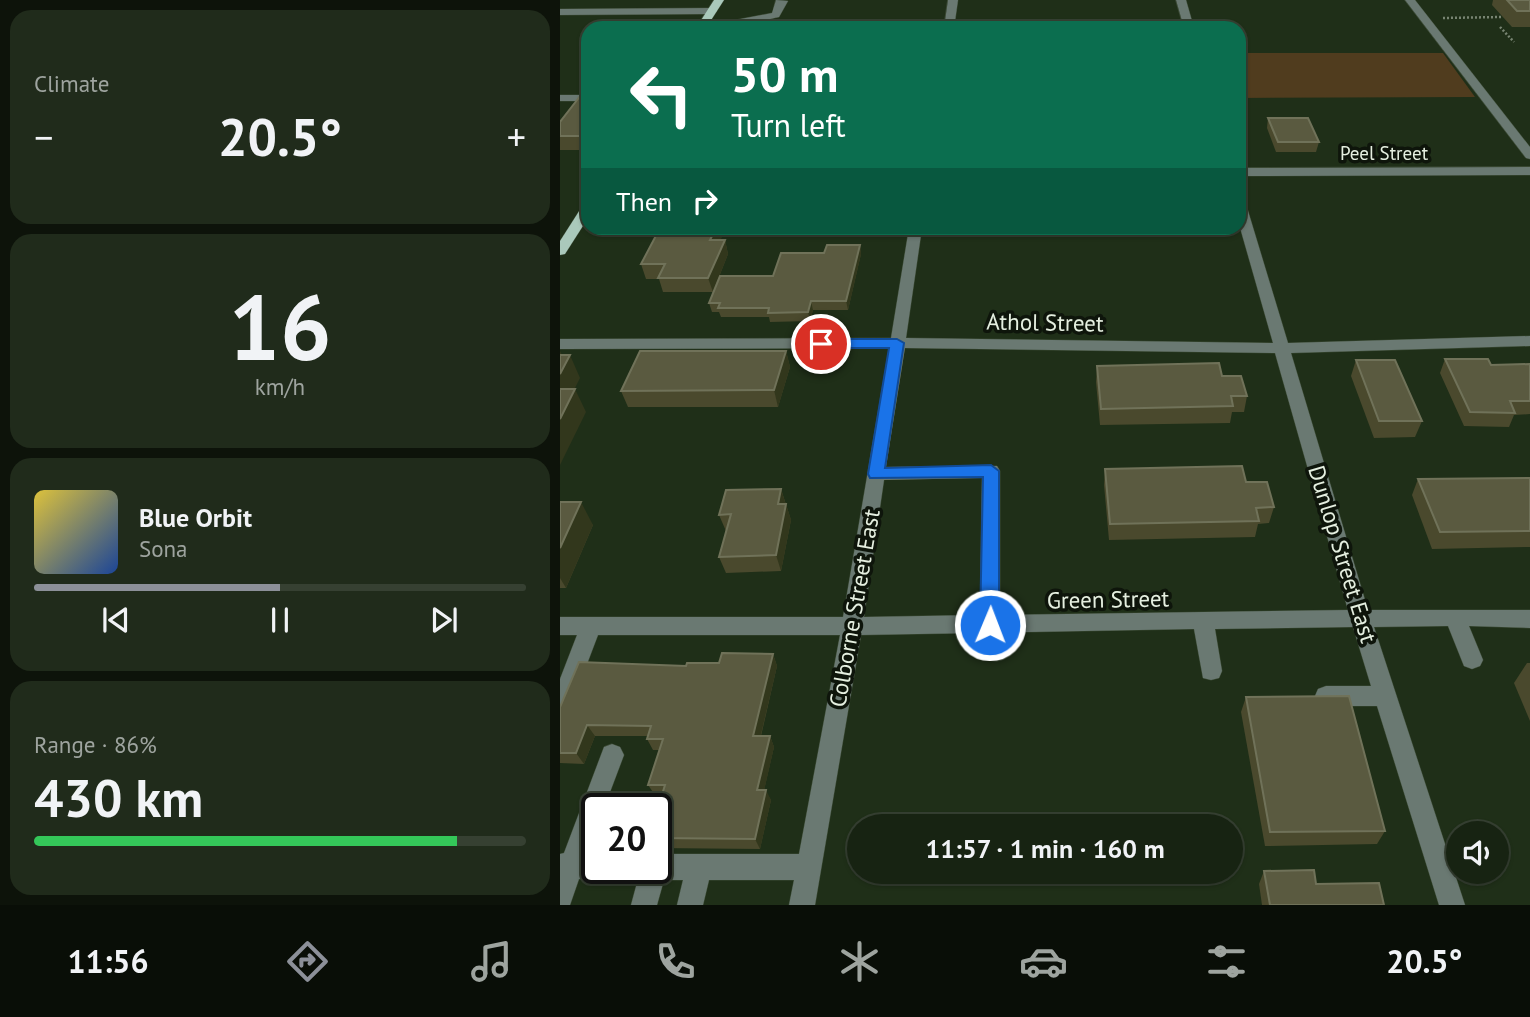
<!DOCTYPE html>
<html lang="en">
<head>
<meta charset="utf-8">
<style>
  :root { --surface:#172312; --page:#202b1b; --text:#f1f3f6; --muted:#9ea49f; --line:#364032; --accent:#8c9099 }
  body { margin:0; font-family:"PT Sans",sans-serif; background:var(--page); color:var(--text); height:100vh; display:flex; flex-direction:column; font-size:26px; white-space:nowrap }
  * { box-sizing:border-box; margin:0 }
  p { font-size:23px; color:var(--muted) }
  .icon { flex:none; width:38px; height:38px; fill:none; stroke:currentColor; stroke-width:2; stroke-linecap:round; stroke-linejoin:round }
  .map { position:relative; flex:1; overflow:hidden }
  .details { display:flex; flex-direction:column; gap:10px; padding:10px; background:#0d130a; width:560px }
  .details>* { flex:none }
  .banner { position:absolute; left:21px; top:21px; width:665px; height:214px; border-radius:21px; box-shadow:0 2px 5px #0004,0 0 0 2px var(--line); background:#0b6e4f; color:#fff; overflow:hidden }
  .buttons { position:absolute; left:886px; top:821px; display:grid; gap:14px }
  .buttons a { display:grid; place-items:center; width:63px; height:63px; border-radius:50%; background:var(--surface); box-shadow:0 2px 5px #0004,0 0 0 2px var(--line); font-size:35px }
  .speed { position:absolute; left:21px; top:793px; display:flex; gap:14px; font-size:35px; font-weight:700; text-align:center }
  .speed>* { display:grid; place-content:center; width:91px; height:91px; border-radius:50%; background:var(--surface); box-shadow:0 2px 5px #0004,0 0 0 2px var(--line); line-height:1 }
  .speed .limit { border:4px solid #111; border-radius:10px; background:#fff; color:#111 }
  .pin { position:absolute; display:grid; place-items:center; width:60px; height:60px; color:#fff; margin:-30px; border:4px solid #fff; border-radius:50%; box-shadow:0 2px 7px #0007 }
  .me { position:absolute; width:77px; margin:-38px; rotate:1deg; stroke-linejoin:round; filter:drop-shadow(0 0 5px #0008) }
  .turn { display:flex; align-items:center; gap:24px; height:147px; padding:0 35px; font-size:32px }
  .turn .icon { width:91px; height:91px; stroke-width:2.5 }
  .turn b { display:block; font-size:49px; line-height:60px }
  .then { display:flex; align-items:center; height:66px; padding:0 35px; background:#0003; gap:14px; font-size:26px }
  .big { font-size:52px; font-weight:600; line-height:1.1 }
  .details .widget { flex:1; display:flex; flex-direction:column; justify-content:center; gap:10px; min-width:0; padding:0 24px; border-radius:21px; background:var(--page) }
  .details .dial { align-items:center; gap:0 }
  .dial b { font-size:91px; line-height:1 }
  .song { display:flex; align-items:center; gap:21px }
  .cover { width:84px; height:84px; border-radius:10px; background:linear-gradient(135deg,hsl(50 70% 55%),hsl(220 70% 35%)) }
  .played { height:7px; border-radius:4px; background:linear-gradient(90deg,var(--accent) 50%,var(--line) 50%) }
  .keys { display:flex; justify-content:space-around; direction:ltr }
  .heat { display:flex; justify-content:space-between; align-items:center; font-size:38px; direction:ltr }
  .charge { height:10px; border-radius:5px; background:linear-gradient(90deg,#34c759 86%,var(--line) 0) }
  .trip { position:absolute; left:287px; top:814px; width:396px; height:70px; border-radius:35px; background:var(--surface); box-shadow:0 2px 5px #0004,0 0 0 2px var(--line); font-weight:600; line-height:70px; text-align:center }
  .tabs { display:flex; height:112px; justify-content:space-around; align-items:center; background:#090e07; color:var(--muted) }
  .tabs .icon { width:49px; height:49px }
  .tabs .selected { color:var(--accent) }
  .tabs b { font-size:32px; color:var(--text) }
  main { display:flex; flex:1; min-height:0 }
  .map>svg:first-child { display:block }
  .green { fill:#503c1e }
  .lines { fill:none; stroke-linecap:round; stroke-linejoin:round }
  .minor-casing { stroke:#3b4a34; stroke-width:1 }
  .major-casing { stroke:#3b4a34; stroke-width:1 }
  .path { stroke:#788572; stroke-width:2.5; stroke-dasharray:2 2; stroke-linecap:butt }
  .minor { fill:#6a7972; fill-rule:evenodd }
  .major { fill:#aac9bb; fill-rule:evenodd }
  .wall { fill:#4a492d }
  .shaded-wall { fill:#32371c }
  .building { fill:#5a5a40; stroke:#707259; stroke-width:2 }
  .route { fill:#1a73e8; stroke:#114b97; stroke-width:2 }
  .labels { text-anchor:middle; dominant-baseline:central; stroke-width:7; stroke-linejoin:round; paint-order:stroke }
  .far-street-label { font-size:19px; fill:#e5efe0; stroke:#0e150b }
  .street-label { font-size:23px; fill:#e5efe0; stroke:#0e150b }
</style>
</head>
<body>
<main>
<section class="details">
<div class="widget"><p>Climate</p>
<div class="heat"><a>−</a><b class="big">20.5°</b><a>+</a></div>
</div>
<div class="widget dial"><b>16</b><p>km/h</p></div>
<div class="widget">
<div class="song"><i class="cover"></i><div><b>Blue Orbit</b><p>Sona</p></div></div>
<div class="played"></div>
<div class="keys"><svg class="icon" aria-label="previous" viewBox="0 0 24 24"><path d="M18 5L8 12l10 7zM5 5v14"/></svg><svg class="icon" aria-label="pause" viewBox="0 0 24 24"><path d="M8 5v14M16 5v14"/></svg><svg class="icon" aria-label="next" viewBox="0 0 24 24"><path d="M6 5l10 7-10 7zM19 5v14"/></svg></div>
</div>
<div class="widget"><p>Range · 86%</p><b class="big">430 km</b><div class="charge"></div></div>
</section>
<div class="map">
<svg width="970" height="905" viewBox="0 0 970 905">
  <rect width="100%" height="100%" fill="#1f2f18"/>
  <polygon class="green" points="679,53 883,53 915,97 679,98"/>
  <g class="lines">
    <defs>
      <g id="minor">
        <path d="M216,0L228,1L219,17C200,21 156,33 139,23L144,20H175L212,13Z"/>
        <polygon points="388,0 398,0 394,28 384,28"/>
        <polygon points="616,0 626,0 634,28 624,28"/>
        <polygon points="845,0 855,0 970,147 970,159 966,158"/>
        <polygon points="0,9 152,8 157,11 152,14 0,15"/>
        <rect x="0" y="95" width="28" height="6"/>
        <polygon points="970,167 970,175 679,176 679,168"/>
        <path d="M679,197L685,201L728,343L970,336V346L731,353L808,610H970V628L909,626L923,660L920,666L912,669L904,666L888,626L814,627L905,905H879L817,706H766L758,703L755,696L758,689L766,686H811L793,627L655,629L662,671L659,678L651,680L643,678L634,629L301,635L255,905H229L234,880H149L143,905H117L123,880H104L97,905H71L81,868H96V854H239L280,635H38L8,714L0,717V679L17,635H0V617H283L329,348L0,349V339L331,338L349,228H362L346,338L713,343L679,224ZM345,348L715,353L788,610L440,615V471L437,466L326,467ZM422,478L420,615L304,617L324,480Z"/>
        <polygon points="52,744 60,747 64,755 44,808 37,808 37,830 28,853 37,853 37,868 49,868 46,875 37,879 19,879 10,905 0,905 0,854 4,853 44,747"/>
      </g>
      <g id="major">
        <polygon points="154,0 164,0 146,28 136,28"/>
        <polygon points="28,204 28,218 5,254 0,255 0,241 23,205"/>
      </g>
    </defs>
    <use href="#minor" class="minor-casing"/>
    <use href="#major" class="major-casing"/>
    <g class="path">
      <polyline points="883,18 941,17"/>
      <polyline points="940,27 954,42"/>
    </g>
    <use href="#minor" class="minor"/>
    <use href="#major" class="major"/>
  </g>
  <g class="wall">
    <polygon points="933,0 970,0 970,27 952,27 932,5"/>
    <polygon points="28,91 28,150 0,150 0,122"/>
    <polygon points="708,118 759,142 756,152 716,152 707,128"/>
    <polygon points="166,228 160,240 165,240 168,254 153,292 103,292 99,279 86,279 81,264"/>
    <polygon points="300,245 301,254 288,310 253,310 250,321 210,322 209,317 161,317 159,312 152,312 149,303 264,253"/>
    <polygon points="226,351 230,367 218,407 68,407 61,391"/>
    <polygon points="885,359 931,365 970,364 970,414 954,415 949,427 904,426 880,373"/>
    <polygon points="796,360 862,421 855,437 814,438 791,376"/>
    <polygon points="537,366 662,376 687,396 684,412 672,412 670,423 540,425 536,382"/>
    <polygon points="545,469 686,482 714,507 709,523 698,524 695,537 549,540 544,485"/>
    <polygon points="970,478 970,547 872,549 852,495 858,479"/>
    <polygon points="221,489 231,520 221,571 166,573 159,557 166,531 159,515"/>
    <polygon points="0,502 33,525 6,588 0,588"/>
    <polygon points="213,654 217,666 201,736 210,736 214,747 204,790 211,800 200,849 96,848 96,814 102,795 95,795 88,785 99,750 93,750 87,739 88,736 35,736 24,764 0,763 0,707 126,666 159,663"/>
    <polygon points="967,663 970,663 970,721 954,683"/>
    <polygon points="686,697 825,831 817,844 705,846 681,712"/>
    <polygon points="704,871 824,905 702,905 699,884"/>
  </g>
  <g class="shaded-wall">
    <polygon points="28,128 28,150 23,136"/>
    <polygon points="156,228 166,228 154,254 150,240"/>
    <polygon points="165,240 168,254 153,292 148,278"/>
    <polygon points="300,245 301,254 288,310 286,301"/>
    <polygon points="251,301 253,310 250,321 248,312"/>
    <polygon points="0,351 6,363 10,355 20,378 3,412 0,406"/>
    <polygon points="226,351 230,367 218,407 214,390"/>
    <polygon points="15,389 26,412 0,465 0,419"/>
    <polygon points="221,489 226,505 218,504"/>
    <polygon points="21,502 33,525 6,588 0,578 0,548"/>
    <polygon points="226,504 231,520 221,571 216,555"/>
    <polygon points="213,654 217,666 198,747 193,736"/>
    <polygon points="27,725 35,736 24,764 16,753"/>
    <polygon points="210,736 214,747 202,800 197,790"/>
    <polygon points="206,790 211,800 200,849 195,839"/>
  </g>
  <g class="building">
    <polygon points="947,0 970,0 970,11 957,11"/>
    <polygon points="28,91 28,128 23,136 0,136 0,122 21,95 25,95"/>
    <polygon points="708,118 748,118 759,142 718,142"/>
    <polygon points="100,228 156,228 150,240 165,240 148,278 98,278 105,264 81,264"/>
    <polygon points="267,245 300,245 286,301 251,301 248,312 208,313 209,308 158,308 160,303 149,303 160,276 213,276 221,253 264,253"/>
    <polygon points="80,351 226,351 214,390 61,391"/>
    <polygon points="0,355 10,355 0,374"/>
    <polygon points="885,359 928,359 931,365 970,364 970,401 950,401 955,413 910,412"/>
    <polygon points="796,360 835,360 862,421 819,421"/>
    <polygon points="659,363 662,376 681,376 687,396 671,396 673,406 541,409 537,366"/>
    <polygon points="0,389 15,389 0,419"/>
    <polygon points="682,466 686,482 707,482 714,507 696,508 699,521 550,524 545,469"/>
    <polygon points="970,478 970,531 880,532 858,479"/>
    <polygon points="221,489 218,504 226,504 216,555 159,557 171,514 159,515 166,490"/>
    <polygon points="0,502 21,502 0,548"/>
    <polygon points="162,653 213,654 193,736 210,736 197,790 206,790 195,839 96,838 96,814 105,785 88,785 103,739 87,739 91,726 27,725 16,753 0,753 0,707 19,662 126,666 127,663 159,663"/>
    <polygon points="789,696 825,831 710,832 686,697"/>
    <polygon points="754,870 756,884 819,883 824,905 710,905 704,871"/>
  </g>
  <polygon class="route" points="337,339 344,343 325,468 431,465 439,471 439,625 436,630 423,630 420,625 423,477 310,478 308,474 329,348 261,348 254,344 261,339"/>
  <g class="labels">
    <g class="far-street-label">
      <text x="824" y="153">Peel Street</text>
    </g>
    <g class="street-label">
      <text transform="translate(485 322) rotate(1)">Athol Street</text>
      <text transform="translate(783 554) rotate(73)">Dunlop Street East</text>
      <text transform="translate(548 599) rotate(-1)">Green Street</text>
      <text transform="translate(294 608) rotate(-80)">Colborne Street East</text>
    </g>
  </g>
</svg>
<div class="buttons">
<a><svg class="icon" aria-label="sound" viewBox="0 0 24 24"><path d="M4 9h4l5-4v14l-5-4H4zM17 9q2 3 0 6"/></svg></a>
</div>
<div class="speed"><div class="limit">20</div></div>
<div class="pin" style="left:261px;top:344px;background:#d93025"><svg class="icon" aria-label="arrive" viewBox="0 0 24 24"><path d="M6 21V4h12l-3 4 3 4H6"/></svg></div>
<svg class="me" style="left:430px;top:625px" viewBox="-20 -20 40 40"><circle r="17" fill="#1a73e8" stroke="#fff" stroke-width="3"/><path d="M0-11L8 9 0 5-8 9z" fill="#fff"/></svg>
<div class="trip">11:57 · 1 min · 160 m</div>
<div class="banner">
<div class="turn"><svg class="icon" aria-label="left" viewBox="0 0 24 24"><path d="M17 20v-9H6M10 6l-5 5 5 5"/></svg><div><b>50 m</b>Turn left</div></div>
<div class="then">Then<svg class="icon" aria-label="right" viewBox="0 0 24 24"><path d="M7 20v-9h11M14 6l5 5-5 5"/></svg></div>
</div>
</div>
</main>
<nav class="tabs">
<b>11:56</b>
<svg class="icon selected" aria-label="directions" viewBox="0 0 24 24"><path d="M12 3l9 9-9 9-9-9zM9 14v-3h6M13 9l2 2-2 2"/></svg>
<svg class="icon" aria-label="music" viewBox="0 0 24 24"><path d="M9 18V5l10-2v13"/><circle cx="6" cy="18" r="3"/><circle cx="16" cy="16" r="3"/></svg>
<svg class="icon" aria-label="phone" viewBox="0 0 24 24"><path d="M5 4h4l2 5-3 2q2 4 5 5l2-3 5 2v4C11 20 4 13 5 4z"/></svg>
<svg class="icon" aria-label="climate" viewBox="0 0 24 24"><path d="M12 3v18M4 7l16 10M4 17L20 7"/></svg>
<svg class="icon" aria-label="car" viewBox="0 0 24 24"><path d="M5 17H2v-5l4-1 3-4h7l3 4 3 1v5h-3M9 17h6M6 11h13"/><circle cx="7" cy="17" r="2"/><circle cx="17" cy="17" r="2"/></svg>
<svg class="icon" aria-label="filters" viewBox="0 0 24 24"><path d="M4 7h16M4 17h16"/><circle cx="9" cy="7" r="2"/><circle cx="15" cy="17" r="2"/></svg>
<b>20.5°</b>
</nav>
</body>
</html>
